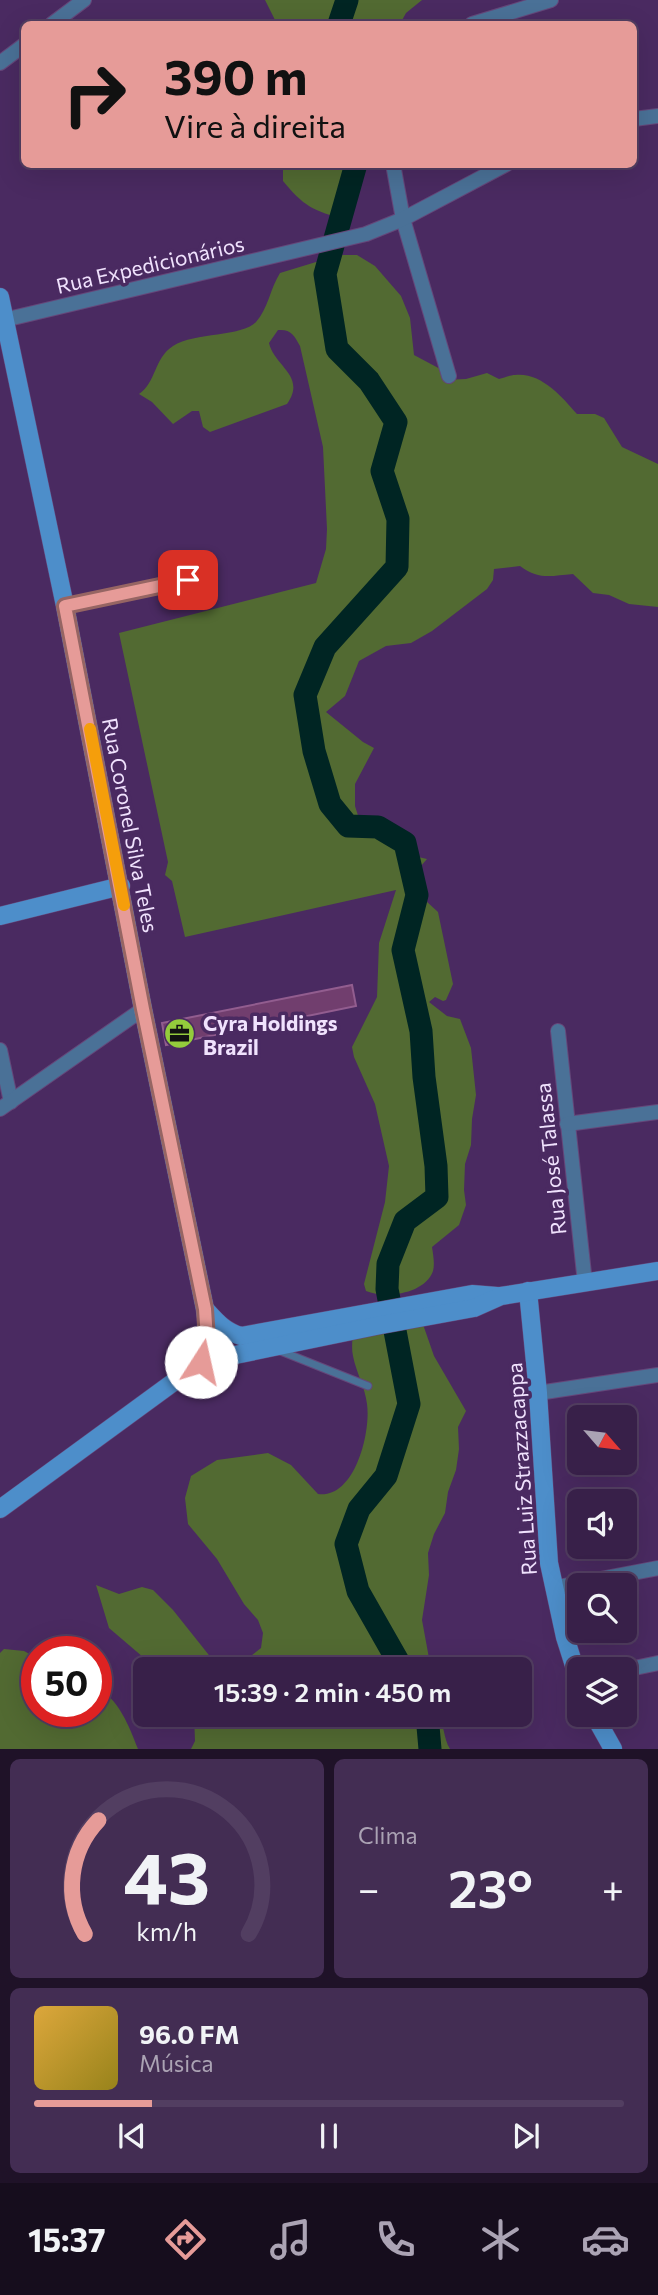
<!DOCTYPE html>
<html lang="pt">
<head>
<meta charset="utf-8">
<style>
  :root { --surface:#382049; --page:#432d53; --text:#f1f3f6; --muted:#aba3b4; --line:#523e61; --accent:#e69b98 }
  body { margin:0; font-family:Commissioner,sans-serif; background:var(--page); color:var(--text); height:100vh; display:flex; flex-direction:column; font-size:26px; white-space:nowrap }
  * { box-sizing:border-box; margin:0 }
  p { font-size:23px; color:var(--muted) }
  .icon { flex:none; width:38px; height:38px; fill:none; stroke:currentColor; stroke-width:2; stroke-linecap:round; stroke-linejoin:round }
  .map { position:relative; height:1749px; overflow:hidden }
  .side { display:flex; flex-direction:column; gap:10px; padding:10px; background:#1f1228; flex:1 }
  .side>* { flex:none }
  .guide { position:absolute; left:21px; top:21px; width:616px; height:147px; border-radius:10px; box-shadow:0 7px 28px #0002,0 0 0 2px var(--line); background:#e69b98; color:#111; overflow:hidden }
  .needle { width:46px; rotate:118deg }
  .controls { position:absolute; left:567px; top:1405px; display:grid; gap:14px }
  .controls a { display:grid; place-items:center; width:70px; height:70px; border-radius:10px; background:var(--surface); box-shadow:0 7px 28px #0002,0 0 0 2px var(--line); font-size:35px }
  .speed { position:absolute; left:21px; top:1636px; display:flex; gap:14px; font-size:35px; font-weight:700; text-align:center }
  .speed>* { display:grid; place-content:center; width:91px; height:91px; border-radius:50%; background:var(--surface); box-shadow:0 7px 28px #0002,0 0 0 2px var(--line); line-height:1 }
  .speed .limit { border:10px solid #d22; background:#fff; color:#111 }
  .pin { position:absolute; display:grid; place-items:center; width:60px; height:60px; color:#fff; margin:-30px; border-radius:14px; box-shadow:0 4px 10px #0006 }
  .me { position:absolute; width:77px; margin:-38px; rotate:10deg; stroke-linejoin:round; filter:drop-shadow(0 0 5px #0008) }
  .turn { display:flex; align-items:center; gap:24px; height:147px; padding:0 28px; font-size:32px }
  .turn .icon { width:91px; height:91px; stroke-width:2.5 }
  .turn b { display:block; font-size:49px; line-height:60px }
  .big { font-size:52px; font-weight:600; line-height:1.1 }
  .side .tile { flex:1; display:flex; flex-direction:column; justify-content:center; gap:10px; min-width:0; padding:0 24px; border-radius:10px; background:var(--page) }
  .side .dial { align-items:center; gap:0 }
  .dial svg { height:182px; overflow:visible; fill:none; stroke:var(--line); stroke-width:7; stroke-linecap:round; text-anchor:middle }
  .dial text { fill:var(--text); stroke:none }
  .song { display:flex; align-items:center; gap:21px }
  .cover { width:84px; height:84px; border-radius:10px; background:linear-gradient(135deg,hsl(40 70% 55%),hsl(50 70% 35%)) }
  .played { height:7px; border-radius:4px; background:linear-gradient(90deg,var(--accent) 20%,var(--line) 20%) }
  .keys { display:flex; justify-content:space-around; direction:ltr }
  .heat { display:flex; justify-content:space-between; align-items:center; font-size:38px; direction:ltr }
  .side .tiles { flex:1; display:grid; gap:10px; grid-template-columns:1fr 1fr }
  .tile:last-child { grid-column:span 2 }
  .trip { position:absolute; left:133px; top:1657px; width:399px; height:70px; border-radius:10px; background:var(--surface); box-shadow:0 7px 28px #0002,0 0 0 2px var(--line); font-weight:600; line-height:70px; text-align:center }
  .dock { display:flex; height:112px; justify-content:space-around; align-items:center; background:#160d1d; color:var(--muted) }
  .dock .icon { width:49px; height:49px }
  .dock .selected { color:var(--accent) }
  .dock b { font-size:32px; color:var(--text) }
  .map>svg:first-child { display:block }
  .green { fill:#526a32 }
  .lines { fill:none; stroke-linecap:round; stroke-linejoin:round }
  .river { stroke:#002523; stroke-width:23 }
  .building { fill:#713e6e; stroke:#925d8f; stroke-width:2 }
  .lane-casing { stroke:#65477a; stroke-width:9 }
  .street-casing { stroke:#65477a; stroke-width:16 }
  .secondary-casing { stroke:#65477a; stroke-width:19 }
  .lane { stroke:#4a7197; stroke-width:7 }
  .street { stroke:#4a7197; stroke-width:14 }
  .secondary { stroke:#4d8eca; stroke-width:18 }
  .route-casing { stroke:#966563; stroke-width:18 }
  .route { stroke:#e69b98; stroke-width:12 }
  .slow { stroke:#f59e0b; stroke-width:12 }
  .labels { text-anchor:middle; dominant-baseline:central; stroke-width:7; stroke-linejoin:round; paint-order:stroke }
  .street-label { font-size:21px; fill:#f0e2fd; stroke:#4a2a61 }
  .poi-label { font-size:21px; font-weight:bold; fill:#f0e2fd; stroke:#4a2a61; text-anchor:start }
</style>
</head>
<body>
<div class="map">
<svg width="658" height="1749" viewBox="0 0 658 1749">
  <rect width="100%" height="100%" fill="#4a2a61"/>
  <g class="green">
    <polygon points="265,0 422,0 406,13 400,24 277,24"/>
    <path d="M283,165L367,164V165C357,192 352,197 330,215C307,208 298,199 283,181Z"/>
    <path d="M339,255H357L375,266L401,296L410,318L414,355L444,371L445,380L466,379L487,373L499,379C504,378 510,375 515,375C541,372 562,397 577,414H595L604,418L622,447L658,464V607L629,604L609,595L593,593L573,574C550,576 539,580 520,566L494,569L493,580L487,589L432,631L411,643L386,646L359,661L345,696L326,712L363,742L374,748L355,784V806L362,828L370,835L400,845L401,853L427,859L414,874L411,884L414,890L438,912L453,984L446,1000L443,1001L435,997L429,1002L447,1016L460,1019L471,1048L476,1095L472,1119L471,1145L465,1164L464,1190L466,1205L459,1225L432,1247C433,1254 435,1264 433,1271C425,1294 386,1299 366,1291L364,1284L385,1202L389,1166L375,1104L354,1057L352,1047L377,997L379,943L396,890L185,937L172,881L165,875L168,862L119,633L316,583L326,549L327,529L323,447L300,346C294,335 291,329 278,330L269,343C274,366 307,376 287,404L210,432L203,427L199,411H192L173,424L152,402L139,394C156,383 154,358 173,346C195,332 242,337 256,322C268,309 270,289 280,273Z"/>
    <path d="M418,1310L434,1356L466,1411L458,1427L459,1449L456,1470L448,1492L445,1513L434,1534L428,1553L429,1575L422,1620L431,1669H234L261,1648L263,1633L258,1620L244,1604L217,1559L188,1524L185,1498L191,1476L217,1460L268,1453L291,1465L318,1494C355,1499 371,1432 367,1404C365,1387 356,1372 353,1356C351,1347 353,1337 353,1328Z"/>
    <polygon points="96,1585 119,1594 142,1587 153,1590 173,1610 220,1669 157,1669 109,1628"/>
    <path d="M4,1649L24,1651L37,1658V1712H96V1687C119,1699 129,1726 138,1749H0V1653Z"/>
    <path d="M194,1715H437C445,1724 443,1738 450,1749H191L195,1741Z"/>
  </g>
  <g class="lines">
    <g class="river">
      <polyline points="339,24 347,0"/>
      <polyline points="356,164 325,274 337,349 369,381 396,422 382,471 398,519 397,567 325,647 305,695 314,751 330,804 348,826 378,827 405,843 417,895 403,950 421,1031 424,1077 436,1166 437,1197 405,1221 388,1264 387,1289 409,1404 386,1476 359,1509 346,1544 358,1591 403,1670"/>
      <polyline points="427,1715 430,1749"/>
    </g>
  </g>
  <polygon class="building" points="352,985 356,1006 166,1045 162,1023"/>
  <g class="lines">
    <defs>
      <polyline id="lane" points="278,1350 368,1386"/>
      <g id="street">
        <polyline points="52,24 84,0"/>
        <polyline points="472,24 551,0"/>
        <polyline points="0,63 24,45"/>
        <polyline points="634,119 658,116"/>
        <polyline points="393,164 403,219 449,376"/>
        <polyline points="0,321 366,234 403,219 507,164"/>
        <polyline points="65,606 188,580"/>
        <polyline points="558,1031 585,1283"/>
        <polyline points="0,1050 11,1102"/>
        <polyline points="0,1109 143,1009"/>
        <polyline points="567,1124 658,1112"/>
        <polyline points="538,1393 658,1375"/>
        <polyline points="553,1588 658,1568"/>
        <polyline points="625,1670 658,1663"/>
      </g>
      <g id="secondary">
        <path d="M0,297L65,606L143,1009L205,1309C208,1328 206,1343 201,1362"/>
        <polyline points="0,916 121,886"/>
        <polyline points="528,1291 538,1393 549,1563 565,1637 579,1681"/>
        <path d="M205,1309C216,1321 224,1331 241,1336L472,1294L497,1296"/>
        <polyline points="0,1509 201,1362 381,1325 474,1308 501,1296 658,1271"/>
        <polyline points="594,1715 613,1749"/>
      </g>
    </defs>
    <use href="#lane" class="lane-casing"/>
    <use href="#street" class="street-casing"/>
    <use href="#secondary" class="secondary-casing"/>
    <use href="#lane" class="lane"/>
    <use href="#street" class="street"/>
    <use href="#secondary" class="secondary"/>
  </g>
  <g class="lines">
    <defs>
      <polyline id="route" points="188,580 65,606 143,1009 205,1309 207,1339 201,1362"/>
    </defs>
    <use href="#route" class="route-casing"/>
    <use href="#route" class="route"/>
    <polyline class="slow" points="90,729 124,905"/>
  </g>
  <defs>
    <symbol id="office-disc" viewBox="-11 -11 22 22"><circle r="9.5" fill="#94cc3c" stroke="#4a2a61"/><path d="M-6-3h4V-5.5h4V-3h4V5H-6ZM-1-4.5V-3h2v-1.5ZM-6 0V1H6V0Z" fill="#111"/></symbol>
  </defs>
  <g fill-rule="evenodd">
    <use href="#office-disc" x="162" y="1016" width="35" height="35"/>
  </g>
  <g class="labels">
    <g class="street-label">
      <text transform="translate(150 264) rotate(-13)">Rua Expedicionários</text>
      <text transform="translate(131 825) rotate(79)">Rua Coronel Silva Teles</text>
      <text transform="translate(550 1159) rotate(-96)">Rua José Talassa</text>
      <text transform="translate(521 1469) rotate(-94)">Rua Luiz Strazzacappa</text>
    </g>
    <g class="poi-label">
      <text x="203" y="1022">Cyra Holdings<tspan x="203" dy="24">Brazil</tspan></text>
    </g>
  </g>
</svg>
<div class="controls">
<a><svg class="needle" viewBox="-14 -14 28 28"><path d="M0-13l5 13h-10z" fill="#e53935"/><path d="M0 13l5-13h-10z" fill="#aba3b4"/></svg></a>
<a><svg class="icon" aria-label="sound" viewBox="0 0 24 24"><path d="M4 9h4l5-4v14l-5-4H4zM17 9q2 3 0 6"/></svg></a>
<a><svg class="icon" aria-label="search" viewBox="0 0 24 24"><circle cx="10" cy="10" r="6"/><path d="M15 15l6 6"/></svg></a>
<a><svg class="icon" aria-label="layers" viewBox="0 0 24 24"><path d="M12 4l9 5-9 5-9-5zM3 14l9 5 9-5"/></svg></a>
</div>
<div class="speed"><div class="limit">50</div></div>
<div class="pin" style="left:188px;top:580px;background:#d93025"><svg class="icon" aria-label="arrive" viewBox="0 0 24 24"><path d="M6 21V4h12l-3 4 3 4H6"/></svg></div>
<svg class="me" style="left:201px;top:1362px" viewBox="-20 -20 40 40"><circle r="19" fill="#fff"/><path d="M0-13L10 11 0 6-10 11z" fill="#e69b98"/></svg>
<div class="trip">15:39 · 2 min · 450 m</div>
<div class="guide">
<div class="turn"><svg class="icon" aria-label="right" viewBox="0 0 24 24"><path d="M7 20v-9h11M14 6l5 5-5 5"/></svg><div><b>390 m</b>Vire à direita</div></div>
</div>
</div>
<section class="side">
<div class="tiles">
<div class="tile dial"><svg viewBox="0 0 100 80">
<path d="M14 69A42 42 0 1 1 86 69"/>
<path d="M14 69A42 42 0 0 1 20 19" stroke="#e69b98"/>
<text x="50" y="56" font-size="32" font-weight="700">43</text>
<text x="50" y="72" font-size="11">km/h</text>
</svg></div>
<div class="tile"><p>Clima</p>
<div class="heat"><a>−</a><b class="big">23°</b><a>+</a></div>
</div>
<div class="tile">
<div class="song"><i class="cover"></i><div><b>96.0 FM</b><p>Música</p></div></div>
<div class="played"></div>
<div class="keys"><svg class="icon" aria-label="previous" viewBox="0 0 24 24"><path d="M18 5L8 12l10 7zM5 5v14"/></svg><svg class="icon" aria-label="pause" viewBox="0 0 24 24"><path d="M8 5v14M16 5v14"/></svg><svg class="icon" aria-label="next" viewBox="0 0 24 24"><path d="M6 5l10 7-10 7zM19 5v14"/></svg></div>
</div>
</div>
</section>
<nav class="dock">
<b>15:37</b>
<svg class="icon selected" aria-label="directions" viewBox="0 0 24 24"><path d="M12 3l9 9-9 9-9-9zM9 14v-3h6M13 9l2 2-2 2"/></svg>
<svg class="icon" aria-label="music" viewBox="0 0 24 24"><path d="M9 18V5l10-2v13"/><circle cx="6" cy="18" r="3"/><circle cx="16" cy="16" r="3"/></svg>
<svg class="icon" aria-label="phone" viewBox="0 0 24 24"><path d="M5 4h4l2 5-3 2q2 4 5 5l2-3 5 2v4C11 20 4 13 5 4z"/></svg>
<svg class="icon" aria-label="climate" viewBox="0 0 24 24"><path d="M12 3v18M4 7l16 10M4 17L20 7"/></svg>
<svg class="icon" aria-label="car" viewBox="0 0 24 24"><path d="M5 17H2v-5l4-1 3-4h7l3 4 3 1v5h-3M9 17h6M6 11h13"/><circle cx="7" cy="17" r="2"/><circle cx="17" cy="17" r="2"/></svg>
</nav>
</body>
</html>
